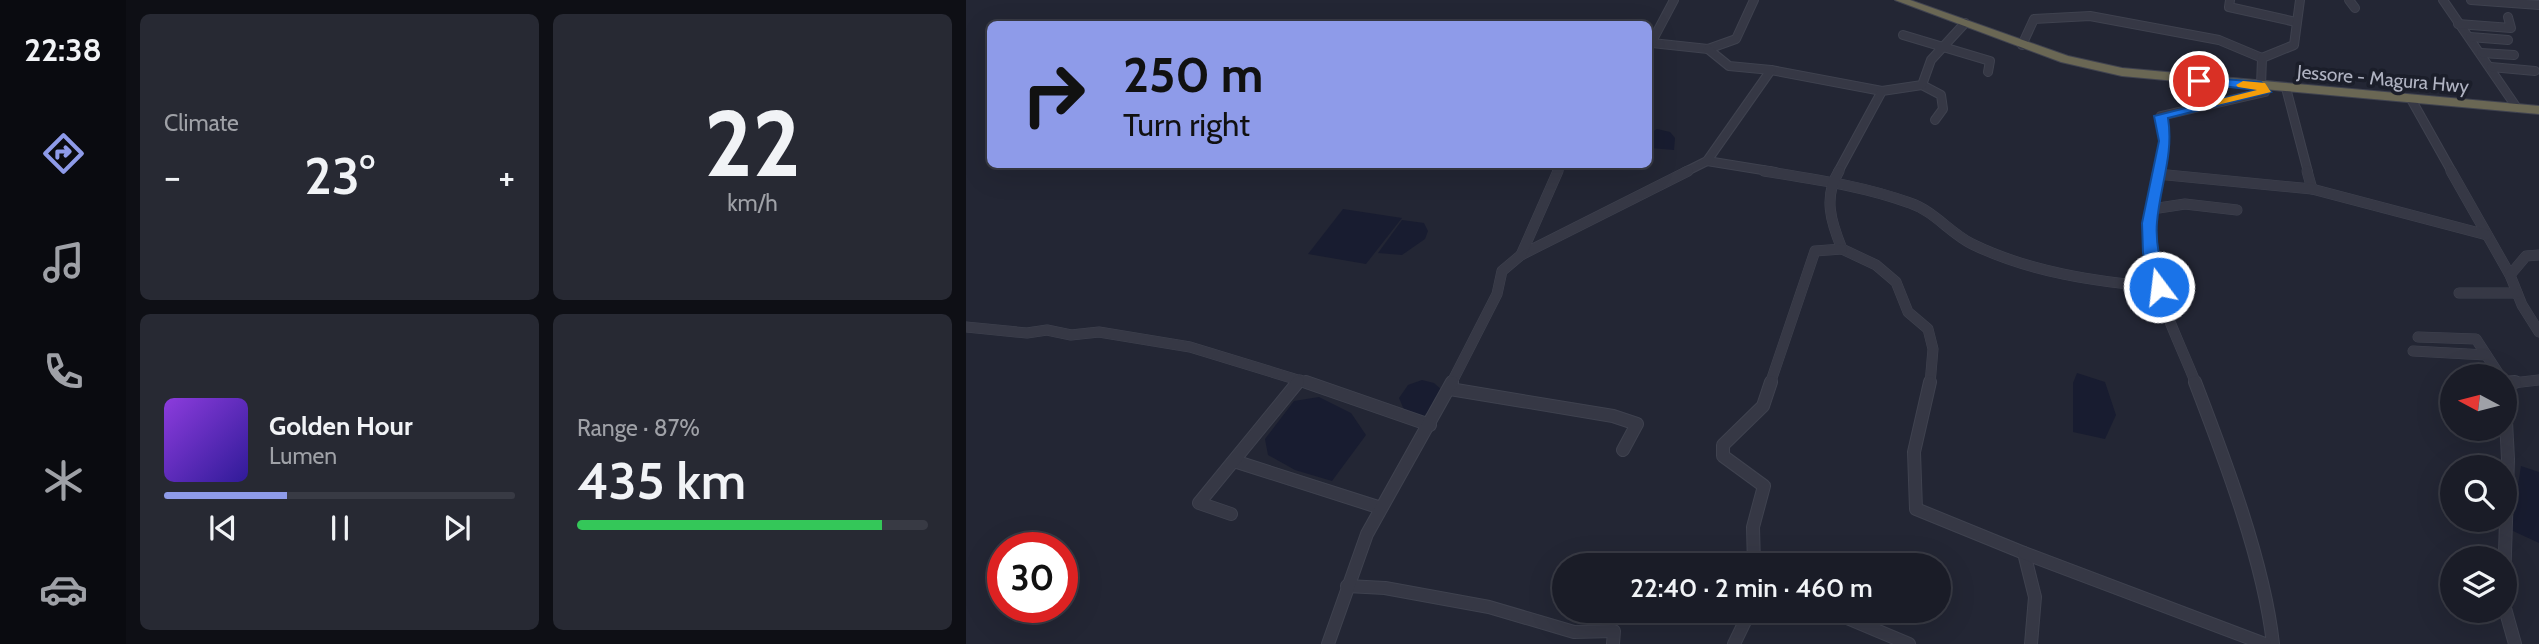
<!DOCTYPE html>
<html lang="en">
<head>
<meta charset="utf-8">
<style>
  :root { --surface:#1a1c27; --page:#272933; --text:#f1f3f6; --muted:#9fa1a7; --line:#383a44; --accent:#8e9be9 }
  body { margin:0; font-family:Cabin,sans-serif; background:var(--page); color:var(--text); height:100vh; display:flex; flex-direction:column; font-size:26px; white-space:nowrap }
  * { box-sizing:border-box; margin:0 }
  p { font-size:23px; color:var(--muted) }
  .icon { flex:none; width:38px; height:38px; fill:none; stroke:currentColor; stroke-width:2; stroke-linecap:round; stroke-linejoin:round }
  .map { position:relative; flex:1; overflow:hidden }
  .side { display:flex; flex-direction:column; gap:14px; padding:14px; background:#0e0f15; width:840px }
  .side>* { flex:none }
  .top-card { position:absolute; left:21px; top:21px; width:665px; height:147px; border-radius:10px; box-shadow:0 7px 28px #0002,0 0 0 2px var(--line); background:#8e9be9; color:#111; overflow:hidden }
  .needle { width:46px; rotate:277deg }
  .buttons { position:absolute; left:1474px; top:364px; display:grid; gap:14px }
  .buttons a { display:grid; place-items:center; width:77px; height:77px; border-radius:50%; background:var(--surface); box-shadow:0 7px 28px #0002,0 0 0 2px var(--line); font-size:35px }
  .speed { position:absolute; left:21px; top:532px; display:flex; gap:14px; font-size:35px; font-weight:700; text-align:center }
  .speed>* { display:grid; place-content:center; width:91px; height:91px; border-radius:50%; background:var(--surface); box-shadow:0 7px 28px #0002,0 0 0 2px var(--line); line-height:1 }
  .speed .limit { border:10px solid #d22; background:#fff; color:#111 }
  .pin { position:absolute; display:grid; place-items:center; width:60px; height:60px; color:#fff; margin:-30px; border:4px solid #fff; border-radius:50%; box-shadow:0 2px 7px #0007 }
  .me { position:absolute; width:77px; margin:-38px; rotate:345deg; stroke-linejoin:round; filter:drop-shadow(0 0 5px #0008) }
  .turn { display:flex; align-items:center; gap:24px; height:147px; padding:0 21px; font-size:32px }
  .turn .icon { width:91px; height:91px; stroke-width:2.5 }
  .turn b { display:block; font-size:49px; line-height:60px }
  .big { font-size:52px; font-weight:600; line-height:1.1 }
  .side .tile { flex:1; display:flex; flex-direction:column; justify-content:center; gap:10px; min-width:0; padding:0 24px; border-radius:10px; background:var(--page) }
  .side .dial { align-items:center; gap:0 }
  .dial b { font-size:91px; line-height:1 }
  .song { display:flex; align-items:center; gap:21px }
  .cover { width:84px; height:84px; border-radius:10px; background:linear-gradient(135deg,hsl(270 70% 55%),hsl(250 70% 35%)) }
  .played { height:7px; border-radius:4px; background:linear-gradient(90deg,var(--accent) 35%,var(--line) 35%) }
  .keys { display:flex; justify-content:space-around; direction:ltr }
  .heat { display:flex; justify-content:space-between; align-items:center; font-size:38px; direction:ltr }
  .charge { height:10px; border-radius:5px; background:linear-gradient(90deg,#34c759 87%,var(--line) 0) }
  .side .tiles { flex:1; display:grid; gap:14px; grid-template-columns:repeat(2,1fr) }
  .trip { position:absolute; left:586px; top:553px; width:399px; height:70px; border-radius:35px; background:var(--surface); box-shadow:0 7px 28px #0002,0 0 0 2px var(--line); font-weight:600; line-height:70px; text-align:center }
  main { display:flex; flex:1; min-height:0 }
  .tabs { display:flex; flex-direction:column; width:126px; justify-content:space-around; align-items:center; background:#0a0b10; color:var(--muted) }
  .tabs .icon { width:49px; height:49px }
  .tabs .selected { color:var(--accent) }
  .tabs b { font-size:32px; color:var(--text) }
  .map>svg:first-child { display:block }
  .water { fill:#181c30 }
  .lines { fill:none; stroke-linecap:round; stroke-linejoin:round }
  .minor-far2-casing { stroke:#3f424f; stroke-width:10 }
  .minor-far1-casing { stroke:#3f424f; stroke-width:11 }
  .minor-casing { stroke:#3f424f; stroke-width:14 }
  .highway-casing { stroke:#404350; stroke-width:2 }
  .minor-far2 { stroke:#363845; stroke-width:8 }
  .minor-far1 { stroke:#363845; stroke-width:10 }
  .minor { stroke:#363845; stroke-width:12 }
  .highway { fill:#6a6754; fill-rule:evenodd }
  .route { fill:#1a73e8; stroke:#114b97; stroke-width:2 }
  .slow { fill:#f59e0b }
  .labels { text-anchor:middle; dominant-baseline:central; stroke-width:7; stroke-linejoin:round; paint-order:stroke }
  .far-street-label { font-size:19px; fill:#b0b3c2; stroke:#1b1e2a }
</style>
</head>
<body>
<main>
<nav class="tabs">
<b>22:38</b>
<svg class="icon selected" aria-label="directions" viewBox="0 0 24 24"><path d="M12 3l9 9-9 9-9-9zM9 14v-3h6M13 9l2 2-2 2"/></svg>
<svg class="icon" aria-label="music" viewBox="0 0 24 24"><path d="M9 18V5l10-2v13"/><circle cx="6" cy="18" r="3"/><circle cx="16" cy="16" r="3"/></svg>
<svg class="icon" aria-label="phone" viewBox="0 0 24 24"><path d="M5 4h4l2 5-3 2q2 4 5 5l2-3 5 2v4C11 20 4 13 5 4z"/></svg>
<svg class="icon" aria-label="climate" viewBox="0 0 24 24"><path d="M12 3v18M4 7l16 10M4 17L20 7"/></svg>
<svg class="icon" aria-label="car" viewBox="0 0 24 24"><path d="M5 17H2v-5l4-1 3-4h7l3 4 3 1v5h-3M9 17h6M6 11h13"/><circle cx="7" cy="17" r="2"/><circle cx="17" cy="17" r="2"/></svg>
</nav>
<section class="side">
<div class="tiles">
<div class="tile"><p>Climate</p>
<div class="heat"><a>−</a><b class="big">23°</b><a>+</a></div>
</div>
<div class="tile dial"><b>22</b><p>km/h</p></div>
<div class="tile">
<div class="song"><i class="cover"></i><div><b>Golden Hour</b><p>Lumen</p></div></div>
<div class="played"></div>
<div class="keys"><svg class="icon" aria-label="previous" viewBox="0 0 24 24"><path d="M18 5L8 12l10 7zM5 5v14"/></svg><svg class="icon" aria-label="pause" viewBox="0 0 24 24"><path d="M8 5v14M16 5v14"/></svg><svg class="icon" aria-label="next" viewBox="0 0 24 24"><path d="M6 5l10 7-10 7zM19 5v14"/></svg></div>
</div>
<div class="tile"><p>Range · 87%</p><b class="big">435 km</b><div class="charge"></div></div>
</div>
</section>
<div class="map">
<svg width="1573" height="644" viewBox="0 0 1573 644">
  <rect width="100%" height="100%" fill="#232634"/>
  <g class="water">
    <polygon points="691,129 704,132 709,138 708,150 684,148 684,133"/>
    <polygon points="377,209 436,218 400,264 342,254"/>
    <polygon points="436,220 458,223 462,231 459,239 436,255 412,253"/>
    <polygon points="1111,373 1139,382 1150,415 1139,439 1107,432 1107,383"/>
    <polygon points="456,380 468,383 476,390 469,405 458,416 439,412 433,398 442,385"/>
    <polygon points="353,397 385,413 400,435 366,481 329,470 302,455 299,439 328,401"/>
    <polygon points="1555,466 1573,472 1573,543 1545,530"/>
  </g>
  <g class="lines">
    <defs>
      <g id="minor-far2">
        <polyline points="1264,0 1263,7 1330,22"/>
        <polyline points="1383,0 1389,8"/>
        <polyline points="1477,0 1551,108"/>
        <polyline points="1505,0 1573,5"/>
        <polyline points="1492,24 1545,28 1542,17"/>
        <polyline points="937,35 1024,61 1022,72"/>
        <polyline points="1504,37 1542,40"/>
        <polyline points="686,43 742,49 770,39 788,0"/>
        <polyline points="1056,45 1068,19 1124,16 1253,40 1296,58"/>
        <polyline points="683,47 708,0"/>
        <polyline points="1515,53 1548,55"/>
        <polyline points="1525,67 1569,71"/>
        <polyline points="805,70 916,91"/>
        <polyline points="956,85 975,95 977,109 969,120"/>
        <polyline points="1320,88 1342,172"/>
        <polyline points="1445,99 1486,172"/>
        <polyline points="741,161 809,172"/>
        <polyline points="591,172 595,164"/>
        <polyline points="719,172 741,161 805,70 763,66 742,49"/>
        <polyline points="872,172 916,91 956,85 965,60 999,23"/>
        <polyline points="1193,172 1199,141 1195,116 1299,92 1295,86 1296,58 1328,45 1334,0"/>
      </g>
      <g id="minor-far1">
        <path d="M798,171C847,179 898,186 944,203C968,211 984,233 1006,244C1063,272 1131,282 1193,287"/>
        <path d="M873,171C857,197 865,222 876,249L910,265L930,282L942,312L962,329L967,349L964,384"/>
        <path d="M1194,171C1189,197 1182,224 1184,251C1187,292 1215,345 1230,384"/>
        <polyline points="1341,171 1346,189"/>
        <polyline points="1485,171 1544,275"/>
        <polyline points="1191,174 1346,189 1521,235"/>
        <polyline points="1186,209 1219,204 1271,210"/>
        <polyline points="555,255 722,171"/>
        <polyline points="1573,255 1560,256 1544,275 1556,305 1573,332"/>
        <polyline points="1493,293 1551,293"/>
        <polyline points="0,327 61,333 81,330 105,335 133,332 224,347 345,384"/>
        <polyline points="1452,337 1510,339 1534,376"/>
        <polyline points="1447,351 1520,355"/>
        <polyline points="331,384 334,380"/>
        <polyline points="485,384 531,294 536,271 555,255 592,171"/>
        <polyline points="804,384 849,251 876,249"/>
        <polyline points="1538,384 1573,380"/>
      </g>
      <g id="minor">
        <polyline points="340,382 464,425"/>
        <polyline points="964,382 948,452 950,509 1058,553 1069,597 1065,644"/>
        <path d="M1229,382C1259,460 1298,562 1307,644"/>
        <polyline points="484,389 647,416 671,424 657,450"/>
        <polyline points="268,461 415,508"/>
        <polyline points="265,514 233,503 332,382"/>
        <polyline points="1058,553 1299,644"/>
        <polyline points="788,565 787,527 798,486 757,456 757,445 797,406 805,382"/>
        <polyline points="1538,584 1542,459 1538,383 1549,382"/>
        <polyline points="381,586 419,588 523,607 608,632 648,631 647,644"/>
        <polyline points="1538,605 1549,644"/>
        <polyline points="856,611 867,612 943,644"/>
        <polyline points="362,644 401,534 486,382"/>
        <polyline points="768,644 784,611"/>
      </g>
      <polygon id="highway" points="929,0 944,0 1102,56 1156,68 1573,106 1573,114 1156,76 1095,62"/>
    </defs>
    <use href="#minor-far2" class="minor-far2-casing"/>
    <use href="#minor-far1" class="minor-far1-casing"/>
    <use href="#minor" class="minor-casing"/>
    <use href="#highway" class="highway-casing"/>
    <use href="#minor-far2" class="minor-far2"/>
    <use href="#minor-far1" class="minor-far1"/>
    <use href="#minor" class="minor"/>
    <use href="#highway" class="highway"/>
  </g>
  <path class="route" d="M1233,77L1295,82L1305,92L1202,118C1208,154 1194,186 1191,222C1189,244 1195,265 1201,287L1193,293L1185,287L1177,253L1176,223L1193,141L1188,116L1291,90L1228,83V78Z"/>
  <polygon class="slow" points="1277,81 1299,83 1305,92 1251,105 1251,100 1291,90 1272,87 1270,85"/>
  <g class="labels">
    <g class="far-street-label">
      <text transform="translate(1417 79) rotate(5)">Jessore - Magura Hwy</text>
    </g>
  </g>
</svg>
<div class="buttons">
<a><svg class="needle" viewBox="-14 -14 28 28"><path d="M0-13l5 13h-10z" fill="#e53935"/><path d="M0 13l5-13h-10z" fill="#9fa1a7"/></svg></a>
<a><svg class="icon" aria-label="search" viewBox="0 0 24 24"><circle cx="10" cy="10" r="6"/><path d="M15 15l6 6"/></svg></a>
<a><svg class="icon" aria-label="layers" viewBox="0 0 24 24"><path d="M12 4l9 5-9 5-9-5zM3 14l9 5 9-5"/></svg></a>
</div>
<div class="speed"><div class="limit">30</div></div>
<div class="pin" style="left:1233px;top:81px;background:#d93025"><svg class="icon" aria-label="arrive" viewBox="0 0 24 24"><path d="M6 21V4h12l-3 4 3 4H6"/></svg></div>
<svg class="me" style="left:1193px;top:287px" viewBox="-20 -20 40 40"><circle r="17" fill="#1a73e8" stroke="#fff" stroke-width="3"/><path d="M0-11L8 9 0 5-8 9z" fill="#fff"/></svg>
<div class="trip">22:40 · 2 min · 460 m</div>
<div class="top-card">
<div class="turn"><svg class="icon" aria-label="right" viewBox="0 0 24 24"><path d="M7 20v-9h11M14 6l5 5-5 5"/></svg><div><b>250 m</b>Turn right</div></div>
</div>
</div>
</main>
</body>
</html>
